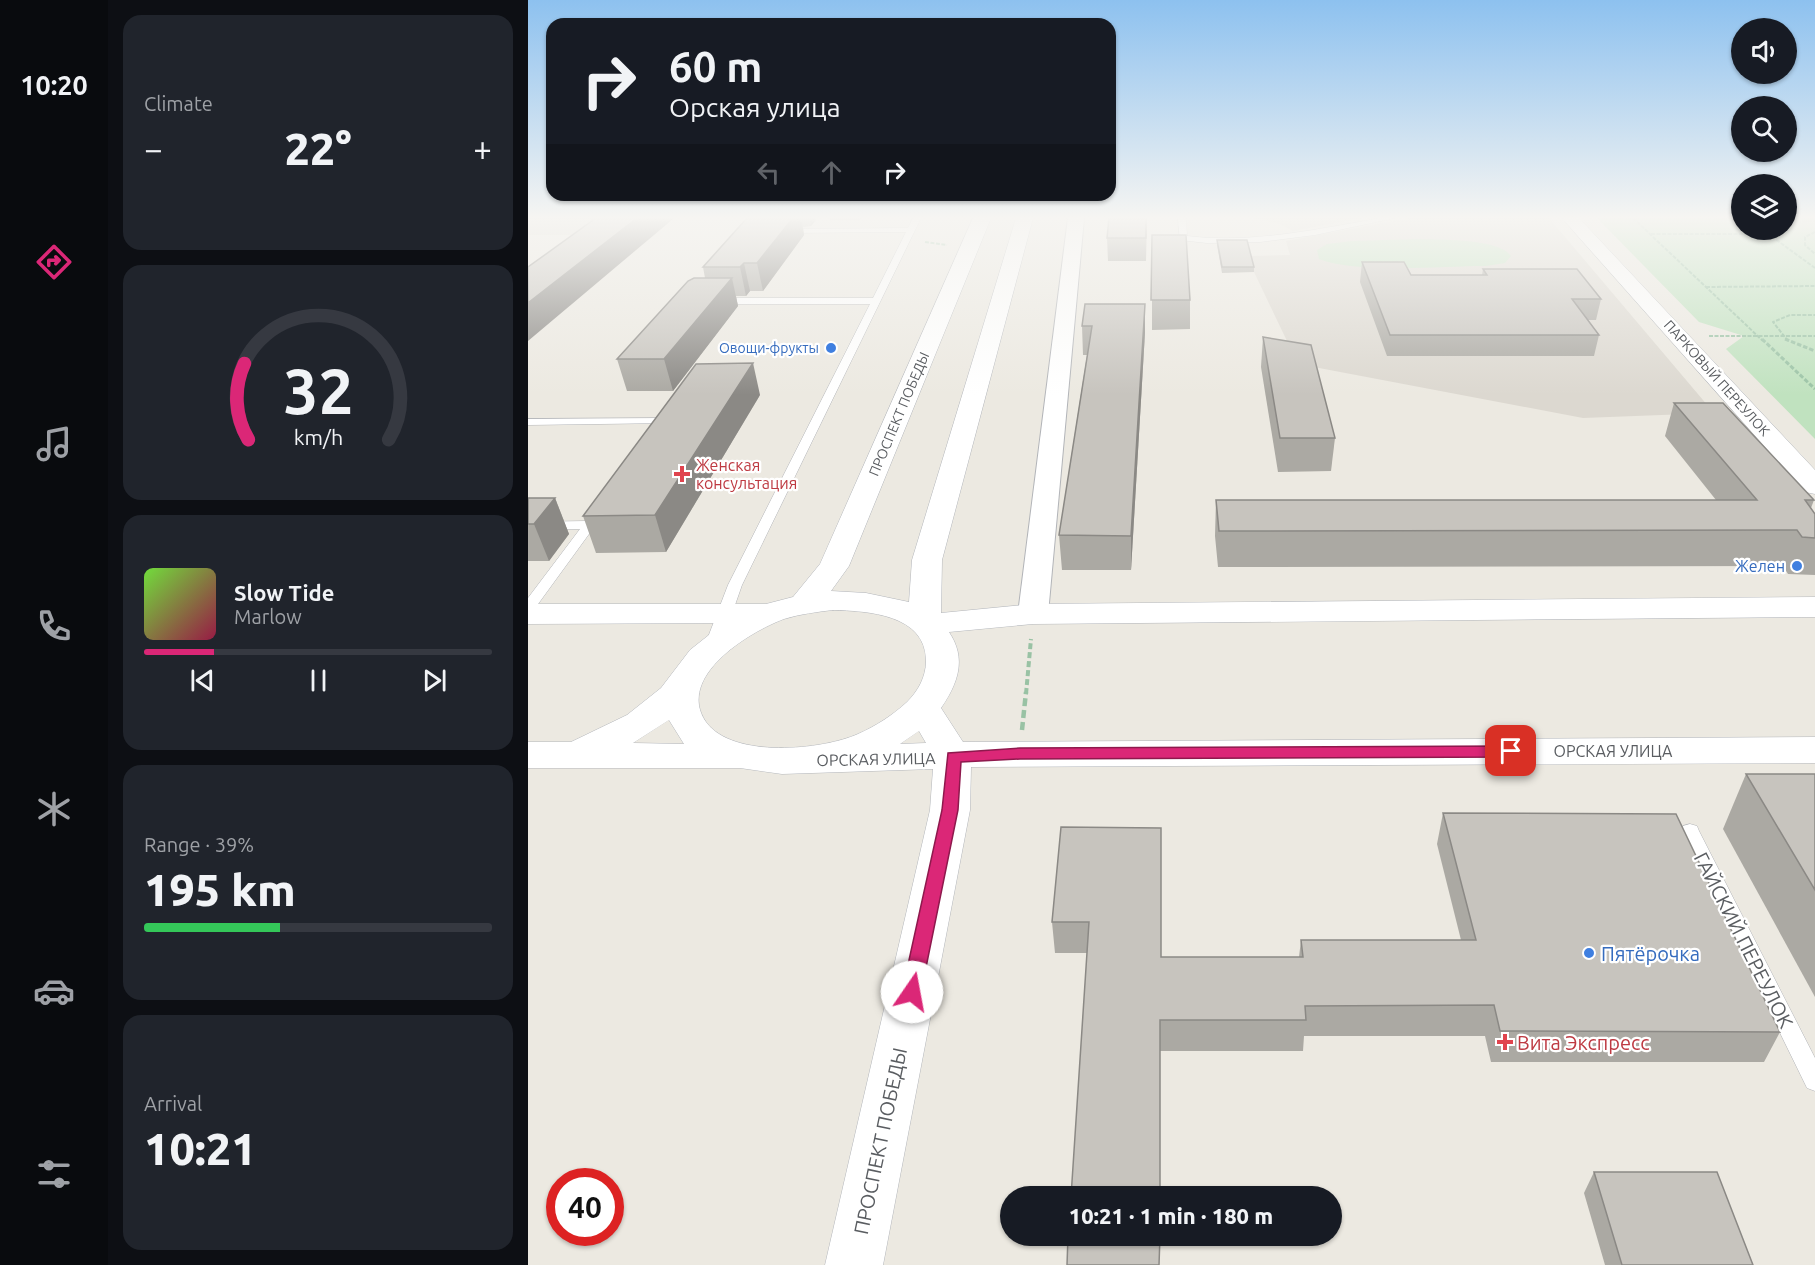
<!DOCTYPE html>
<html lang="en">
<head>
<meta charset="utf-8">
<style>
  :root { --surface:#171b24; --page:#20242c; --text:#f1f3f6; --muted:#9ea1a6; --line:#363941; --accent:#db2777 }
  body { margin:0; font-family:Ubuntu,sans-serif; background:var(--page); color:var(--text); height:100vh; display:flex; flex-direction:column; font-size:22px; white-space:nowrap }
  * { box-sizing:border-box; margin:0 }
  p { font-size:20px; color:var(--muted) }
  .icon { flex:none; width:33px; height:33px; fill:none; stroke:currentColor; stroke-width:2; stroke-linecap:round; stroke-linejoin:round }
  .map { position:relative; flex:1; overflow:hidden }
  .panel { display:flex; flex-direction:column; gap:15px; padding:15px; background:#0d0f14; width:420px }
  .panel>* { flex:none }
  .guide { position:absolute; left:18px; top:18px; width:570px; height:183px; border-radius:18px; box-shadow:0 2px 4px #0004; background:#171b24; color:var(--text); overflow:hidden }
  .buttons { position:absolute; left:1203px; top:18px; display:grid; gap:12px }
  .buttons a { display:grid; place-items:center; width:66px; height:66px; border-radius:50%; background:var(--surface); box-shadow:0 2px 4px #0004; font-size:30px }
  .speed { position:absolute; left:18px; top:1168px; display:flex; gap:12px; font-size:30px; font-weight:700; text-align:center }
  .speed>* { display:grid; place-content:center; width:78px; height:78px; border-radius:50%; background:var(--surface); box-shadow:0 2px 4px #0004; line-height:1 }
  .speed .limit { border:9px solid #d22; background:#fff; color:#111 }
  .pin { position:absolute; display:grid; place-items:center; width:51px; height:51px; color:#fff; margin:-26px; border-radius:12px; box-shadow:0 3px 9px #0006 }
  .me { position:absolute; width:66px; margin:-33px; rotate:12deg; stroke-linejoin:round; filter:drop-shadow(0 0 4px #0008) }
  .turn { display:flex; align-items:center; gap:21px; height:126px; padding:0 24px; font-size:27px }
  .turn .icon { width:78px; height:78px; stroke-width:2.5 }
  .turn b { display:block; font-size:42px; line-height:51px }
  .lanes { display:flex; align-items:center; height:57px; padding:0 24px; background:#0003; justify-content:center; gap:30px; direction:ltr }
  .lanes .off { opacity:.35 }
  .big { font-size:45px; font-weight:800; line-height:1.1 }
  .panel .card { flex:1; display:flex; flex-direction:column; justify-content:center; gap:9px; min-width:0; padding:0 21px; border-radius:18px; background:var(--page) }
  .panel .dial { align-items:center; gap:0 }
  .dial svg { height:156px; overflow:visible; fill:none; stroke:var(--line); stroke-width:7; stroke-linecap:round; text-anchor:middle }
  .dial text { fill:var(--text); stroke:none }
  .song { display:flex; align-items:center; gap:18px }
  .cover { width:72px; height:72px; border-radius:9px; background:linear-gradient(135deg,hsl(100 70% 55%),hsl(340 70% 35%)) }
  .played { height:6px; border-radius:3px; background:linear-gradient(90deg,var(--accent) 20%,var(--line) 20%) }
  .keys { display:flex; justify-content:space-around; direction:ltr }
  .heat { display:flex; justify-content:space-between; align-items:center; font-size:33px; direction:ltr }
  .charge { height:9px; border-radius:4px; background:linear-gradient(90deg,#34c759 39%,var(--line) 0) }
  .trip { position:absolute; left:472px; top:1186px; width:342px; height:60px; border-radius:30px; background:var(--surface); box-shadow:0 2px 4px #0004; font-weight:800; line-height:60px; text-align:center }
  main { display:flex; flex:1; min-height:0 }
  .tabs { display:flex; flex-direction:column; width:108px; justify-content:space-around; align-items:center; background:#090b0e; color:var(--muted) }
  .tabs .icon { width:42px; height:42px }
  .tabs .selected { color:var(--accent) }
  .tabs b { font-size:27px; color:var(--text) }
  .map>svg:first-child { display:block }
  .education { fill:#dcd8d0 }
  .green { fill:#c0e2bf }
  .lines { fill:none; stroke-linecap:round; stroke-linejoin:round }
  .lane-casing { stroke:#b2b4b8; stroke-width:1 }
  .street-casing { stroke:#b2b4b8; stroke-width:2 }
  .secondary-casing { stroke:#b3b6bb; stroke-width:1 }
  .path-far3 { stroke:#99c2a4; stroke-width:2; stroke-dasharray:4 1.5; stroke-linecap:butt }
  .path-far2 { stroke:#99c2a4; stroke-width:3; stroke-dasharray:4.5 2; stroke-linecap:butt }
  .path-far1 { stroke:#99c2a4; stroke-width:4; stroke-dasharray:6 3; stroke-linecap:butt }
  .path { stroke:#99c2a4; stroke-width:4.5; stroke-dasharray:8 4; stroke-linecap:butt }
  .lane { fill:#fff; fill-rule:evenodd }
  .street { fill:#fff; fill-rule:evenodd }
  .secondary { fill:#fff; fill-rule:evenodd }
  .wall { fill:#aba9a3 }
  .shaded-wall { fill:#8b8985 }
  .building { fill:#c7c4be; stroke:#8b8985; stroke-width:1.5 }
  .route { fill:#db2777; stroke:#8e194d; stroke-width:1.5 }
  .shop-dot { fill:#3f7fe0; stroke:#fff; stroke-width:2 }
  .health-dot { fill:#e0444e; stroke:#fff; stroke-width:2 }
  .labels { text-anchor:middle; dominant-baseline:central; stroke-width:4.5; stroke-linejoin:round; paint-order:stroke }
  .far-shop-label { font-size:14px; fill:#366cbe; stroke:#fff; text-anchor:end }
  .far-street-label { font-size:14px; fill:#5a5d61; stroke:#fff }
  .health-label { font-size:16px; fill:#be3a42; stroke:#fff; text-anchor:start }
  .shop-label { font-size:16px; fill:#366cbe; stroke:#fff; text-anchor:end }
  .street-label { font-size:16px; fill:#5a5d61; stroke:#fff }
  .near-street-label { font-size:20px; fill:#5a5d61; stroke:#fff }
  .near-shop-label { font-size:20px; fill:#366cbe; stroke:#fff; text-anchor:start }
  .near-health-label { font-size:20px; fill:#be3a42; stroke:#fff; text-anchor:start }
</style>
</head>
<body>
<main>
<nav class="tabs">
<b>10:20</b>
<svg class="icon selected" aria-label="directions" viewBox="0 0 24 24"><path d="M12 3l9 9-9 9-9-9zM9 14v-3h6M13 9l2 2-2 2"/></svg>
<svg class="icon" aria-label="music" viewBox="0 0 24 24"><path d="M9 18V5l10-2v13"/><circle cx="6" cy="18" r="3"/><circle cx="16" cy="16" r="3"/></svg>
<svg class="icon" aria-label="phone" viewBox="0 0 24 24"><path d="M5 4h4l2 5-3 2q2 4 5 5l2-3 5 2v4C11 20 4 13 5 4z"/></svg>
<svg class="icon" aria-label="climate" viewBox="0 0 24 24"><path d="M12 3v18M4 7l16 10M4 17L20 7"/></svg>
<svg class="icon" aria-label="car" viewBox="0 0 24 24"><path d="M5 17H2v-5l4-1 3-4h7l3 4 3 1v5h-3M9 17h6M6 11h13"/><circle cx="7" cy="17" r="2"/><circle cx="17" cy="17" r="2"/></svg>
<svg class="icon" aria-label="filters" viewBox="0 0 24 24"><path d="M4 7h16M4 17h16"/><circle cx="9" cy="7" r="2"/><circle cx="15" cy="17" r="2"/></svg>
</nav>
<section class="panel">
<div class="card"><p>Climate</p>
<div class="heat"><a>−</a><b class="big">22°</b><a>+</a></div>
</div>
<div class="card dial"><svg viewBox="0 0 100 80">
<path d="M14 69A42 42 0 1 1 86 69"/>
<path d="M14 69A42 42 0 0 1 12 30" stroke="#db2777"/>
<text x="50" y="56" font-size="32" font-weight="700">32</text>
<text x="50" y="72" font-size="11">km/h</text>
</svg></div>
<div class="card">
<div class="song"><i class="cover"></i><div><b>Slow Tide</b><p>Marlow</p></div></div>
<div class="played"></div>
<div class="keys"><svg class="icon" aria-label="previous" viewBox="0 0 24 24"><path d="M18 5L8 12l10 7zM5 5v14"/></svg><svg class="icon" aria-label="pause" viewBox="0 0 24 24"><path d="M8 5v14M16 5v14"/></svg><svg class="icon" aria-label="next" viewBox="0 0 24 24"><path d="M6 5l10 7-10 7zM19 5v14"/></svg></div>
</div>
<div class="card"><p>Range · 39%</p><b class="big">195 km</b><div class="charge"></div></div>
<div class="card"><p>Arrival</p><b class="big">10:21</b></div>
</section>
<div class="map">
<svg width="1287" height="1265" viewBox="0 0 1287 1265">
  <rect width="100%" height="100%" fill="#ece9e1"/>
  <g class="education">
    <polygon points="0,218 101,218 82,235 0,235"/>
    <polygon points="725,218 833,218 765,231 752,224"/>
    <polygon points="882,218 1021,218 1186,413 1055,418 770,364 726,272 722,256 762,255 758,241"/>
  </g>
  <g class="green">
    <polygon points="1069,218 1213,218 1214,230 1258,230 1259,218 1287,218 1287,439 1198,349 1216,336 1171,322"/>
    <path d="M824,241C855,241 967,232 983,256L977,263L958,266C914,266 829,274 791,259L789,250L799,244Z"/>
  </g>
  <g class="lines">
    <defs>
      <g id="lane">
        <polygon points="385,218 393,218 214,585 193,645 190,648 180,648 177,645 200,585 342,304 189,304 184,301 189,298 345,298 378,232 256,233 252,231 256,229 380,228"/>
        <path d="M650,218H658L659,236C724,244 789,229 853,218H867L787,235L732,242L679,243L652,240Z"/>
        <polygon points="139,418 145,421 143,423 0,425 0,419"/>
        <polygon points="71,508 77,512 5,611 0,612 0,598 52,529 0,530 0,522 58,521 66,509"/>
        <polygon points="1162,824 1169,826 1171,831 1287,1058 1287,1091 1279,1088 1153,831 1155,826"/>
      </g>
      <polygon id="street" points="540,218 556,218 520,614 515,620 505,623 495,620 490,614"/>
      <g id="secondary">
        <path d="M445,218H463L321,566L303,591L338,593L381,602L384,560L488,218H505L414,560L413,613L505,604L1287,597V617L505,624L421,632C439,659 430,683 413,708L435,742L1287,737V763L443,767L442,810L355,1265H297L402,810L405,769L254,774L212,768H0V742H43L99,715L133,688L162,650L196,623L0,624V604H238L265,597L292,564ZM305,610C339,611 398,614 398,661C398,677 390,691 379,702C365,715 348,726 330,734C294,750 205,759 178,722C147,677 221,632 256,619C272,614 289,612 305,610ZM141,720L156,744L105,743ZM391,731L398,743L372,744Z"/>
        <polygon points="1034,218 1051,218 1287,470 1287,494 1277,492"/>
      </g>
    </defs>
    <use href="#lane" class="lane-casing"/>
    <use href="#street" class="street-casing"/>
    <use href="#secondary" class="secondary-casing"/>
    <g class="path-far3">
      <polyline points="1105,218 1235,341"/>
      <polyline points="1258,222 1287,221"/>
      <polyline points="1235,230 1287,268"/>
      <polyline points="1287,232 1277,237 1277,245 1287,254"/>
      <polyline points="1123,234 1241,234"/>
      <polyline points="397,242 419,245"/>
      <polyline points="1178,287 1287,286"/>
      <polyline points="1181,336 1287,336"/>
      <polyline points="1260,341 1245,322 1262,315 1287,315"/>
    </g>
    <g class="path-far2">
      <polyline points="1234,339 1287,389"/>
      <polyline points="1257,339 1287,351"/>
    </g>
    <polyline class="path-far1" points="498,694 503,639"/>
    <polyline class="path" points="494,730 498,692"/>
    <use href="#lane" class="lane"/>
    <use href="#street" class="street"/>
    <use href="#secondary" class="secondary"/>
  </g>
  <g class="wall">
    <polygon points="219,218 287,218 288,220 283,226 275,227 276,235 235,291 222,291 218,296 208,296 210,306 145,391 99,391 89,359 177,278 175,267"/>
    <polygon points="302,218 333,218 332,220 302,220"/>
    <polygon points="581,218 619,218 618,261 580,261 579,238"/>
    <polygon points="624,235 662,300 662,329 624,330"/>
    <polygon points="689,240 726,267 726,272 694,273 689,245"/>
    <polygon points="834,262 883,275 954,275 955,269 1073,299 1068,320 1060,320 1071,335 1066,356 859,356 832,282"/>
    <polygon points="617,304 617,332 603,570 534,570 531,535 559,355 555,355 554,326"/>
    <polygon points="735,337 807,438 803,471 750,472 733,367"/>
    <polygon points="232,395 138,552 68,553 55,516"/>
    <polygon points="1146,403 1286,500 1283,508 1287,514 1287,575 1260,574 1255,566 690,567 687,536 688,500 1188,500 1137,436"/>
    <polygon points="0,498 27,498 41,534 21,561 0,561"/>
    <polygon points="1218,774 1287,774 1287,997 1195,829"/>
    <polygon points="915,813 1252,1032 1236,1062 963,1062 957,1036 776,1036 775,1051 632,1051 559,953 527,953 524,922 533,827 633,957 771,957 773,940 933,940 909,844"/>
    <polygon points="1066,1172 1225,1265 1077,1265 1056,1193"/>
  </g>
  <g class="shaded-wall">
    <polygon points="109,218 145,218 145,219 0,341 0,303"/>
    <polygon points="265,218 273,218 276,235 235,291 229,263"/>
    <polygon points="281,218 287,218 288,220 283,226"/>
    <polygon points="216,263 222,291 218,296 212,267"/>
    <polygon points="204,278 210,306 145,391 136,359"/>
    <polygon points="617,304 617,332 603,570 603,536"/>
    <polygon points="225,363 232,395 138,552 127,515"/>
    <polygon points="27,498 41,534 21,561 6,524"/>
  </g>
  <g class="building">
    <polygon points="68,218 109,218 0,303 0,267"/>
    <polygon points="219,218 265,218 229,263 216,263 212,267 175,267"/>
    <polygon points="581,218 618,218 618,238 579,238"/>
    <polygon points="624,235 658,235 662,300 623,300"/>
    <polygon points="689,240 719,240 726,267 694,267"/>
    <polygon points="834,262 876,262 883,275 959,275 955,269 1049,269 1073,299 1044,299 1071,335 862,335"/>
    <polygon points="166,278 204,278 136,359 89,359 160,281"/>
    <polygon points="557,304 617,304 603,536 531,535 564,326 554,326"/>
    <polygon points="735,337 783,345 807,438 752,438"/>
    <polygon points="225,363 127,515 55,516 168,364"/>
    <polygon points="1146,403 1195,403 1286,500 1277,500 1287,514 1287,538 1274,537 1269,530 691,531 688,500 1229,500"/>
    <polygon points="0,498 27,498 6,524 0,524"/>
    <polygon points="1218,774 1287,774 1287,890"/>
    <polygon points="915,813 1148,814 1252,1032 972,1031 966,1005 777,1006 778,1020 632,1020 632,1197 543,1197 561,922 524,922 533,827 633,828 633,957 775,957 773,940 948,940"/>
    <polygon points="1066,1172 1189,1172 1225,1265 1094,1265"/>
    <polygon points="540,1236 632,1236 631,1265 539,1265"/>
  </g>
  <linearGradient id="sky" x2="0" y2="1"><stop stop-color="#8dc1ef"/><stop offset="0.55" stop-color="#f6f5f2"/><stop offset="1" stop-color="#f6f5f2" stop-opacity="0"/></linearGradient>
  <rect width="1287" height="395" fill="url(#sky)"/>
  <polygon class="route" points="983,746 991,751 983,757 492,759 433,762 430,810 393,992 391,998 384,1000 377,998 374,992 414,810 420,753 492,748"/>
  <g class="shop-dot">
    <circle cx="303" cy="348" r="6"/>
    <circle cx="1269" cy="566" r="6"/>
    <circle cx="1061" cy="953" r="6"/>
  </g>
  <g class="health-dot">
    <path d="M151 465h6v6h6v6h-6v6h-6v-6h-6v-6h6z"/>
    <path d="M974 1033h6v6h6v6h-6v6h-6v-6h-6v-6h6z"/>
  </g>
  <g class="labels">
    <g class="far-shop-label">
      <text x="291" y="348">Овощи-фрукты</text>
    </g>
    <g class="far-street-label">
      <text transform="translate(1189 378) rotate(48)">ПАРКОВЫЙ ПЕРЕУЛОК</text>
      <text transform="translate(371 414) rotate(-67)">ПРОСПЕКТ ПОБЕДЫ</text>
    </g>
    <g class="health-label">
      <text x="168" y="465">Женская<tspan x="168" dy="18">консультация</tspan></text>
    </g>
    <g class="shop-label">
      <text x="1257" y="566">Желен</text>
    </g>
    <g class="street-label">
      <text x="1085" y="751">ОРСКАЯ УЛИЦА</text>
      <text transform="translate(348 759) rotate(-1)">ОРСКАЯ УЛИЦА</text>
    </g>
    <g class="near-street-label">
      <text transform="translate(1216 940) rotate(63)">ГАЙСКИЙ ПЕРЕУЛОК</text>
      <text transform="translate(352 1141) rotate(-78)">ПРОСПЕКТ ПОБЕДЫ</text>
    </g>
    <g class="near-shop-label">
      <text x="1073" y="953">Пятёрочка</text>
    </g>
    <g class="near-health-label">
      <text x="989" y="1042">Вита Экспресс</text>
    </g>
  </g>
</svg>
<div class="buttons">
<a><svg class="icon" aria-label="sound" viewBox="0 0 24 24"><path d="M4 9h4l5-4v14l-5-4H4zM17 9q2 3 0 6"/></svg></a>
<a><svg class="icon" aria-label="search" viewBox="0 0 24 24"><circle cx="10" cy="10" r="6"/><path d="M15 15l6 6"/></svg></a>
<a><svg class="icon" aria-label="layers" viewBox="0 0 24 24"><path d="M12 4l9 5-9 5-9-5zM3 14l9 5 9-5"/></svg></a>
</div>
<div class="speed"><div class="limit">40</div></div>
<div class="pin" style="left:983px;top:751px;background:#d93025"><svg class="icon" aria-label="arrive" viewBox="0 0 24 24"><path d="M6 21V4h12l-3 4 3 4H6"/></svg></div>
<svg class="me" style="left:384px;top:992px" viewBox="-20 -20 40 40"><circle r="19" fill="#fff"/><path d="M0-13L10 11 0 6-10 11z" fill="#db2777"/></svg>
<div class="trip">10:21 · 1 min · 180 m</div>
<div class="guide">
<div class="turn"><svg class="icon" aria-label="right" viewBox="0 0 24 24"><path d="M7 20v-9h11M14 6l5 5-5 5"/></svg><div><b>60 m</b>Орская улица</div></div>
<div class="lanes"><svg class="icon off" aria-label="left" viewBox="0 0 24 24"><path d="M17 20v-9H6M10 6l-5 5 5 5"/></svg><svg class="icon off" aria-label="ahead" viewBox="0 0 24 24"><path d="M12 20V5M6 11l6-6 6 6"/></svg><svg class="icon" aria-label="right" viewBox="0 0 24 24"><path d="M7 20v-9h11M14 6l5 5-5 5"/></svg></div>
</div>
</div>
</main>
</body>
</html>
